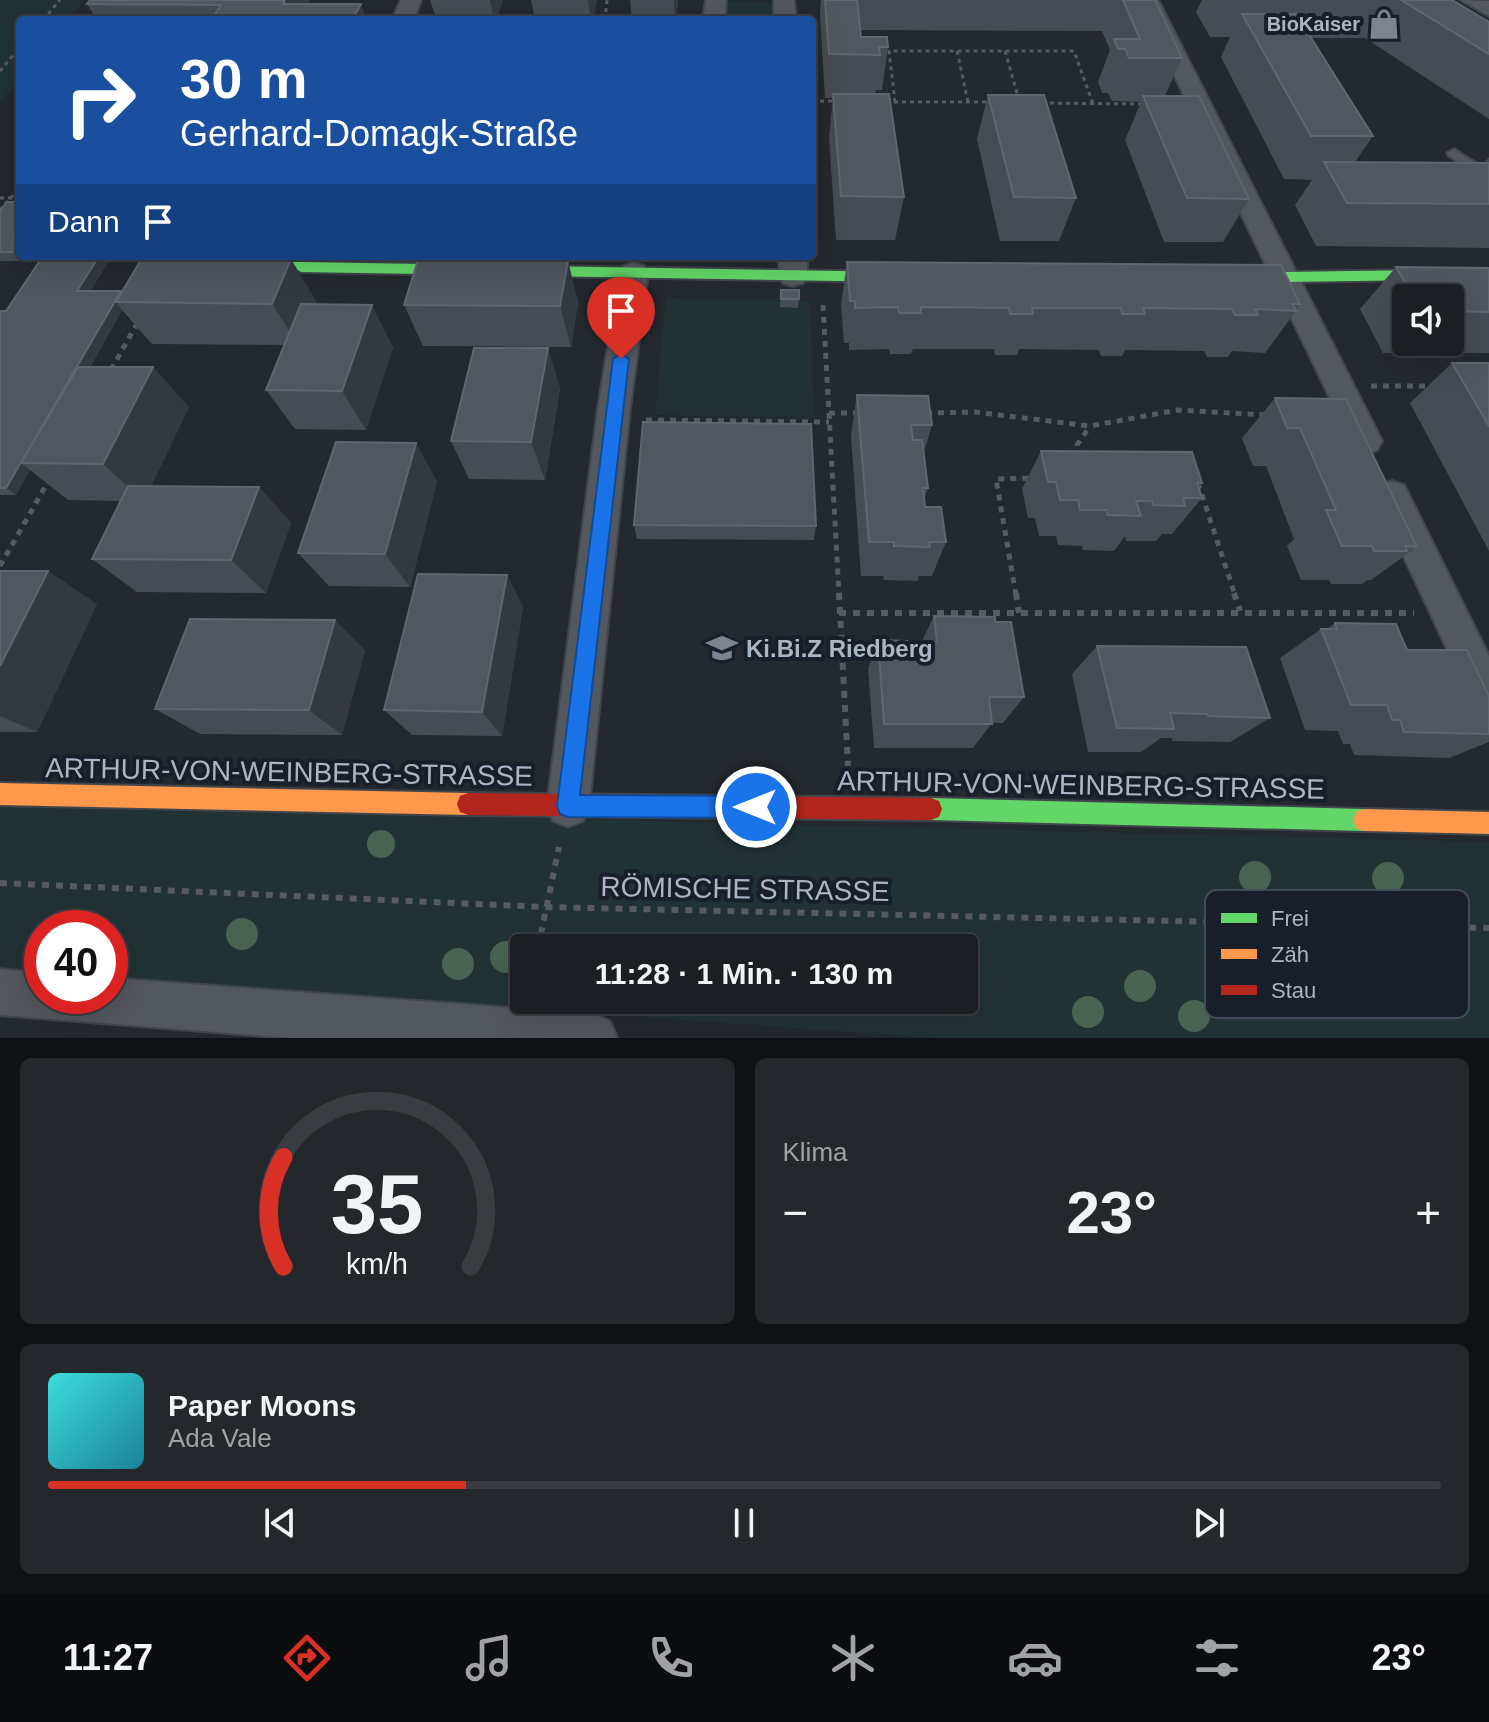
<!DOCTYPE html>
<html lang="de">
<head>
<meta charset="utf-8">
<style>
  :root { --surface:#1b1f23; --page:#24272b; --text:#f1f3f6; --muted:#a0a2a6; --line:#393d41; --accent:#d93025 }
  body { margin:0; font-family:Helvetica,sans-serif; background:var(--page); color:var(--text); height:100vh; display:flex; flex-direction:column; font-size:30px; white-space:nowrap }
  * { box-sizing:border-box; margin:0 }
  p { font-size:26px; color:var(--muted) }
  .icon { flex:none; width:44px; height:44px; fill:none; stroke:currentColor; stroke-width:2; stroke-linecap:round; stroke-linejoin:round }
  .map { position:relative; height:1038px; overflow:hidden }
  .drawer { display:flex; flex-direction:column; gap:20px; padding:20px; background:#0f1113; flex:1 }
  .drawer>* { flex:none }
  .top-card { position:absolute; left:16px; top:16px; width:800px; height:244px; border-radius:8px; box-shadow:0 8px 32px #0002,0 0 0 2px var(--line); background:#1a4fa0; color:#fff; overflow:hidden }
  .tools { position:absolute; left:1392px; top:284px; display:grid; gap:16px }
  .tools a { display:grid; place-items:center; width:72px; height:72px; border-radius:8px; background:var(--surface); box-shadow:0 8px 32px #0002,0 0 0 2px var(--line); font-size:40px }
  .speed { position:absolute; left:24px; top:910px; display:flex; gap:16px; font-size:40px; font-weight:700; text-align:center }
  .speed>* { display:grid; place-content:center; width:104px; height:104px; border-radius:50%; background:var(--surface); box-shadow:0 8px 32px #0002,0 0 0 2px var(--line); line-height:1 }
  .speed .limit { border:12px solid #d22; background:#fff; color:#111 }
  .pin { position:absolute; display:grid; place-items:center; width:68px; height:68px; color:#fff; margin:-82px -34px; border-radius:50% 50% 50% 0; rotate:-45deg; box-shadow:0 0 8px #0007 }
  .pin .icon { rotate:45deg }
  .me { position:absolute; width:88px; margin:-44px; rotate:270deg; stroke-linejoin:round; filter:drop-shadow(0 0 6px #0008) }
  .turn { display:flex; align-items:center; gap:28px; height:168px; padding:0 32px; font-size:36px }
  .turn .icon { width:104px; height:104px; stroke-width:2.5 }
  .turn b { display:block; font-size:56px; line-height:68px }
  .then { display:flex; align-items:center; height:76px; padding:0 32px; background:#0003; gap:16px; font-size:30px }
  .big { font-size:60px; font-weight:600; line-height:1.1 }
  .drawer .tile { flex:1; display:flex; flex-direction:column; justify-content:center; gap:12px; min-width:0; padding:0 28px; border-radius:12px; background:var(--page) }
  .drawer .dial { align-items:center; gap:0 }
  .dial svg { height:208px; overflow:visible; fill:none; stroke:var(--line); stroke-width:7; stroke-linecap:round; text-anchor:middle }
  .dial text { fill:var(--text); stroke:none }
  .song { display:flex; align-items:center; gap:24px }
  .cover { width:96px; height:96px; border-radius:12px; background:linear-gradient(135deg,hsl(180 70% 55%),hsl(190 70% 35%)) }
  .played { height:8px; border-radius:4px; background:linear-gradient(90deg,var(--accent) 30%,var(--line) 30%) }
  .keys { display:flex; justify-content:space-around; direction:ltr }
  .heat { display:flex; justify-content:space-between; align-items:center; font-size:44px; direction:ltr }
  .drawer .tiles { flex:1; display:grid; gap:20px; grid-template-columns:1fr 1fr }
  .tile:last-child { grid-column:span 2 }
  .trip { position:absolute; left:510px; top:934px; width:468px; height:80px; border-radius:8px; background:var(--surface); box-shadow:0 8px 32px #0002,0 0 0 2px var(--line); font-weight:600; line-height:80px; text-align:center }
  .tabs { display:flex; height:128px; justify-content:space-around; align-items:center; background:#0b0c0e; color:var(--muted) }
  .tabs .icon { width:56px; height:56px }
  .tabs .active { color:var(--accent) }
  .tabs b { font-size:36px; color:var(--text) }
  .map>svg:first-child { display:block }
  .green { fill:#213235; fill-rule:evenodd }
  .lines { fill:none; stroke-linecap:round; stroke-linejoin:round }
  .lane-casing { stroke:#41454c; stroke-width:4 }
  .street-casing { stroke:#41454c; stroke-width:4 }
  .fast-casing { stroke:#41454c; stroke-width:4 }
  .slow-casing { stroke:#41454c; stroke-width:4 }
  .jam-casing { stroke:#41454c; stroke-width:4 }
  .path-far2 { stroke:#555b60; stroke-width:3; stroke-dasharray:4 4; stroke-linecap:butt }
  .path-far1 { stroke:#555b60; stroke-width:5; stroke-dasharray:6 6; stroke-linecap:butt }
  .path { stroke:#555b60; stroke-width:6; stroke-dasharray:7 7; stroke-linecap:butt }
  .lane { fill:#53575e; fill-rule:evenodd }
  .street { fill:#53575e; fill-rule:evenodd }
  .fast { fill:#63d668; fill-rule:evenodd }
  .slow { fill:#ff974d; fill-rule:evenodd }
  .jam { fill:#b3261e; fill-rule:evenodd }
  .tree { fill:#486352 }
  .wall { fill:#464c53; fill-rule:evenodd }
  .shaded-wall { fill:#343940 }
  .building { fill:#51575f; stroke:#5f666f; stroke-width:2 }
  .route { fill:#1a73e8; stroke:#114b97; stroke-width:2 }
  .labels { text-anchor:middle; dominant-baseline:central; stroke-width:8; stroke-linejoin:round; paint-order:stroke }
  .far-poi-label { font-size:20px; font-weight:bold; fill:#acb5c2; stroke:#181f29; text-anchor:end }
  .poi-label { font-size:24px; font-weight:bold; fill:#acb5c2; stroke:#181f29; text-anchor:start }
  .near-street-label { font-size:28px; fill:#acb5c2; stroke:#181f29 }
  .key { fill:#181f29; stroke:#444c57; stroke-width:2 }
  .key-label { font-size:22px; fill:#acb5c2 }
</style>
</head>
<body>
<div class="map">
<svg width="1489" height="1038" viewBox="0 0 1489 1038">
  <rect width="100%" height="100%" fill="#24292f"/>
  <g class="green">
    <polygon points="0,0 84,0 68,20 20,20 20,79 0,103"/>
    <polygon points="730,1 765,1 775,6 775,20 722,20 722,6"/>
    <polygon points="666,299 810,301 814,417 655,415"/>
    <path d="M0,805L1489,842V1038H932L110,978V928H42V973L0,970ZM524,948H964V1000H524Z"/>
  </g>
  <g class="lines">
    <defs>
      <polygon id="lane" points="1454,149 1489,172 1489,182 1449,156 1447,153"/>
      <g id="street">
        <polygon points="401,0 421,0 414,20 392,20"/>
        <polygon points="706,0 726,0 725,20 703,20"/>
        <polygon points="774,0 794,0 796,20 774,20"/>
        <polygon points="1138,0 1158,0 1382,441 1377,450 1366,454 1355,450"/>
        <polygon points="1461,0 1489,1 1489,16"/>
        <polygon points="779,256 807,256 807,276 803,283 793,286 783,283 779,276"/>
        <polygon points="634,263 644,266 648,273 630,408 589,806 583,821 568,827 553,821 547,806 598,408 620,273 624,266"/>
        <polygon points="1392,481 1404,485 1489,656 1489,715 1475,709 1375,495 1380,485"/>
        <polygon points="0,969 42,973 42,996 110,996 110,978 593,1014 610,1021 617,1038 290,1038 0,1015"/>
      </g>
      <g id="fast">
        <polygon points="287,256 301,256 299,260 303,262 903,272 910,277 903,282 301,272 284,262"/>
        <polygon points="1489,269 1489,279 1227,283 1220,278 1227,273"/>
        <polygon points="931,798 1364,809 1372,812 1375,820 1372,828 1364,831 931,820 923,817 920,809 923,801"/>
      </g>
      <g id="slow">
        <polygon points="0,783 468,793 476,796 479,804 476,812 468,815 0,805"/>
        <polygon points="1364,809 1489,812 1489,834 1364,831 1356,828 1353,820 1356,812"/>
      </g>
      <polygon id="jam" points="468,793 931,798 939,801 942,809 939,817 931,820 468,815 460,812 457,804 460,796"/>
    </defs>
    <use href="#lane" class="lane-casing"/>
    <use href="#street" class="street-casing"/>
    <use href="#fast" class="fast-casing"/>
    <use href="#slow" class="slow-casing"/>
    <use href="#jam" class="jam-casing"/>
    <g class="path-far2">
      <polyline points="43,20 60,0"/>
      <polyline points="605,20 607,0"/>
      <polyline points="957,51 968,102"/>
      <polyline points="1005,51 1019,100"/>
      <polyline points="0,71 20,47"/>
      <polyline points="812,101 836,101"/>
      <polyline points="886,102 992,102"/>
      <polyline points="895,102 889,51 1074,51 1093,104"/>
      <polyline points="1042,103 1144,104"/>
      <polyline points="0,198 20,198"/>
      <polyline points="0,210 20,187"/>
    </g>
    <g class="path-far1">
      <polyline points="823,305 839,595"/>
      <polyline points="111,370 139,320"/>
      <polyline points="1371,386 1433,386"/>
      <polyline points="829,413 860,413"/>
      <polyline points="926,413 975,412 1090,426 1178,410 1265,415"/>
      <polyline points="646,420 829,422"/>
      <polyline points="1081,457 1077,445 1090,426"/>
      <polyline points="1198,483 1235,595"/>
      <polyline points="0,566 49,480"/>
      <polyline points="1016,595 996,479 1033,478"/>
    </g>
    <g class="path">
      <polyline points="839,593 848,766"/>
      <polyline points="1016,593 1019,613"/>
      <polyline points="1234,593 1240,611"/>
      <polyline points="839,613 1414,613"/>
      <polyline points="0,883 545,907 1489,928"/>
      <polyline points="538,948 559,847"/>
    </g>
    <use href="#lane" class="lane"/>
    <use href="#street" class="street"/>
    <use href="#fast" class="fast"/>
    <use href="#slow" class="slow"/>
    <use href="#jam" class="jam"/>
  </g>
  <g class="tree">
    <circle cx="381" cy="844" r="14"/>
    <circle cx="1255" cy="877" r="16"/>
    <circle cx="1388" cy="878" r="16"/>
    <circle cx="242" cy="934" r="16"/>
    <circle cx="506" cy="957" r="16"/>
    <circle cx="458" cy="964" r="16"/>
    <circle cx="1140" cy="986" r="16"/>
    <circle cx="1088" cy="1012" r="16"/>
    <circle cx="1194" cy="1016" r="16"/>
  </g>
  <g class="wall">
    <polygon points="430,0 503,0 496,20 407,20 436,18"/>
    <polygon points="531,0 597,0 593,20 632,20 630,0 678,0 676,20 535,20"/>
    <polygon points="821,0 1155,0 1182,58 1165,96 1249,199 1223,242 1164,242 1125,140 1141,102 1112,101 1108,93 1102,93 1098,82 1110,50 1102,31 861,30 861,37 888,47 882,90 876,90 875,94 904,197 895,240 836,240 829,138 833,98 825,98 820,15"/>
    <polygon points="1202,0 1452,0 1489,22 1489,119 1365,38 1311,38 1373,136 1355,162 1485,163 1484,163 1489,157 1489,248 1316,246 1295,205 1312,180 1284,179 1221,57 1230,37 1210,37 1196,12"/>
    <polygon points="87,4 308,4 367,20 97,20"/>
    <polygon points="988,95 1076,198 1059,241 1000,241 977,139"/>
    <polygon points="20,202 20,256 112,256 90,291 121,291 316,301 315,305 393,347 366,430 295,429 266,390 285,345 152,344 122,310 90,367 189,407 151,486 259,487 291,523 266,593 137,592 92,559 121,501 68,500 30,470 16,495 0,495 0,311 6,311 39,261 0,261 0,211"/>
    <polygon points="568,261 578,303 571,347 423,346 404,305"/>
    <polygon points="847,262 1300,304 1296,310 1296,311 1265,353 1232,351 1228,357 1207,357 1204,351 1125,350 1122,356 1101,356 1099,350 1019,349 1017,355 995,355 994,349 913,349 911,354 890,354 889,349 849,350 849,343 844,343 841,305"/>
    <path d="M1396,267L1489,268V353H1383L1360,309ZM1406,298H1450V342H1406Z"/>
    <polygon points="781,290 799,299 798,308 780,307"/>
    <polygon points="548,348 560,389 545,480 469,479 451,441"/>
    <polygon points="1452,363 1489,363 1489,551 1410,403"/>
    <polygon points="857,395 932,425 924,452 928,488 924,500 925,507 946,542 932,576 919,576 918,581 884,580 883,576 861,576 851,435"/>
    <polygon points="1275,398 1417,547 1371,580 1368,580 1362,584 1331,584 1329,580 1301,580 1287,546 1294,539 1266,466 1253,466 1242,438"/>
    <polygon points="1041,451 1202,483 1198,488 1202,498 1172,534 1162,534 1156,541 1126,541 1125,536 1114,551 1083,550 1082,546 1058,545 1056,536 1039,536 1035,518 1028,518 1022,489"/>
    <polygon points="437,481 410,587 329,586 298,553"/>
    <polygon points="634,525 816,526 814,540 637,539"/>
    <polygon points="0,571 97,604 37,732 0,732"/>
    <polygon points="507,575 523,607 502,736 412,735 384,710"/>
    <polygon points="934,616 995,622 1024,697 1003,723 992,723 973,748 874,748 868,669 878,640 922,641"/>
    <polygon points="1335,623 1407,650 1489,696 1489,742 1449,758 1354,755 1350,744 1343,744 1338,731 1305,730 1280,658 1321,629 1327,629"/>
    <polygon points="1097,646 1270,718 1230,742 1172,741 1172,738 1161,738 1141,752 1088,752 1072,674"/>
    <polygon points="365,650 342,735 200,734 155,709"/>
  </g>
  <g class="shaded-wall">
    <polygon points="285,0 310,0 299,20 283,4"/>
    <polygon points="490,0 503,0 496,20 494,20"/>
    <polygon points="588,0 597,0 593,20 591,20"/>
    <polygon points="674,0 678,0 676,20 675,20"/>
    <polygon points="361,4 367,20 352,20"/>
    <polygon points="99,256 112,256 85,299 77,291"/>
    <polygon points="291,259 316,301 299,345 272,304"/>
    <polygon points="568,261 578,303 571,347 560,306"/>
    <polygon points="121,291 128,300 116,302 122,310 34,464 21,463 30,470 16,495 6,488"/>
    <polygon points="372,305 393,347 366,430 342,391"/>
    <polygon points="548,348 560,389 545,480 531,442"/>
    <polygon points="153,367 189,407 144,501 103,464"/>
    <polygon points="416,443 437,481 410,587 385,554"/>
    <polygon points="259,487 291,523 266,593 231,560"/>
    <polygon points="48,571 97,604 37,732 0,716 0,666"/>
    <polygon points="507,575 523,607 502,736 482,712"/>
    <polygon points="335,620 365,650 342,735 309,710"/>
  </g>
  <g class="building">
    <polygon points="90,0 285,0 283,4 361,4 352,20 211,20 221,5 87,4"/>
    <polygon points="825,0 857,0 861,37 887,37 888,47 879,47 880,55 829,54"/>
    <polygon points="1123,0 1155,0 1182,58 1129,58 1125,49 1118,49 1114,39 1140,39"/>
    <polygon points="1401,0 1452,0 1489,22 1489,54"/>
    <polygon points="1242,14 1296,14 1373,136 1311,136"/>
    <polygon points="408,18 460,19 460,20 407,20"/>
    <polygon points="558,19 673,20 558,20"/>
    <polygon points="833,94 889,94 904,197 841,196"/>
    <polygon points="988,95 1044,95 1076,198 1014,197"/>
    <polygon points="1143,96 1199,96 1249,199 1187,198"/>
    <polygon points="1324,162 1489,163 1489,204 1347,203"/>
    <polygon points="7,202 20,202 20,252 0,252 0,211"/>
    <polygon points="43,256 99,256 77,291 121,291 6,488 0,488 0,311 6,311"/>
    <polygon points="142,258 291,259 272,304 116,302"/>
    <polygon points="418,260 568,261 560,306 404,305"/>
    <polygon points="847,262 1281,265 1300,304 1293,304 1296,311 1255,309 1258,315 1235,315 1232,309 1143,308 1145,314 1122,314 1121,308 1032,308 1033,314 1010,314 1009,308 921,307 921,313 899,313 898,307 855,308 855,301 850,301"/>
    <polygon points="1396,267 1489,268 1489,312 1450,311 1450,298 1414,298"/>
    <rect x="781" y="290" width="18" height="9"/>
    <polygon points="301,304 372,305 342,391 266,390"/>
    <polygon points="474,348 548,348 531,442 451,441"/>
    <polygon points="1452,363 1489,363 1489,426"/>
    <polygon points="78,367 153,367 103,464 21,463"/>
    <polygon points="857,395 928,396 932,425 911,425 913,440 922,440 928,488 923,488 925,507 941,507 946,542 929,542 930,547 894,546 894,542 869,542"/>
    <polygon points="1275,398 1346,399 1417,547 1405,546 1407,551 1374,551 1372,546 1342,546 1326,510 1336,510 1300,428 1287,428"/>
    <polygon points="643,422 811,424 816,526 634,525"/>
    <polygon points="336,442 416,443 385,554 298,553"/>
    <polygon points="1041,451 1192,452 1202,483 1197,483 1202,498 1183,498 1185,506 1153,505 1152,501 1136,501 1141,516 1108,515 1106,510 1080,510 1078,500 1060,500 1056,482 1048,482"/>
    <polygon points="128,486 259,487 231,560 92,559"/>
    <polygon points="0,571 48,571 0,666"/>
    <polygon points="418,574 507,575 482,712 384,710"/>
    <polygon points="934,616 995,617 995,622 1011,622 1024,697 989,697 992,724 884,724 878,640 937,642"/>
    <polygon points="190,619 335,620 309,710 155,709"/>
    <polygon points="1335,623 1396,624 1407,650 1467,650 1489,696 1489,734 1404,732 1400,720 1392,720 1387,705 1351,705 1321,629 1337,629"/>
    <polygon points="1097,646 1246,647 1270,718 1208,716 1207,714 1170,713 1174,729 1117,728"/>
  </g>
  <polygon class="route" points="621,353 629,359 580,795 756,796 764,799 767,807 764,814 756,818 568,817 560,814 557,806 613,359"/>
  <defs>
    <symbol id="shop-bare" viewBox="-9 -9 18 18"><path d="M-5-2.5h2.3a2.7 3.5 0 0 1 5.4 0H5L5.5 6h-11ZM-1.5-2.5h3a1.5 2.3 0 0 0-3 0Z" fill="#7c848f" stroke="#181f29" stroke-width="2.5" paint-order="stroke"/></symbol>
    <symbol id="school-bare" viewBox="-9 -9 18 18"><path d="M0-5L7-2L0 1L-7-2ZM-4 1L0 2.5L4 1V4Q0 6-4 4Z" fill="#7c848f" stroke="#181f29" stroke-width="2.5" paint-order="stroke"/></symbol>
  </defs>
  <g fill-rule="evenodd">
    <use href="#shop-bare" x="1362" y="2" width="44" height="44"/>
    <use href="#school-bare" x="700" y="626" width="44" height="44"/>
  </g>
  <g class="labels">
    <g class="far-poi-label">
      <text x="1360" y="24">BioKaiser</text>
    </g>
    <g class="poi-label">
      <text x="746" y="648">Ki.Bi.Z Riedberg</text>
    </g>
    <g class="near-street-label">
      <text transform="translate(289 772) rotate(1)">ARTHUR-VON-WEINBERG-STRASSE</text>
      <text transform="translate(1081 785) rotate(1)">ARTHUR-VON-WEINBERG-STRASSE</text>
      <text transform="translate(745 889) rotate(1)">RÖMISCHE STRASSE</text>
    </g>
  </g>
  <rect x="1205" y="890" width="264" height="128" rx="12" class="key"/>
  <rect x="1221" y="913" width="36" height="10" fill="#63d668"/>
  <rect x="1221" y="949" width="36" height="10" fill="#ff974d"/>
  <rect x="1221" y="985" width="36" height="10" fill="#b3261e"/>
  <g class="key-label">
    <text x="1271" y="926">Frei</text>
    <text x="1271" y="962">Zäh</text>
    <text x="1271" y="998">Stau</text>
  </g>
</svg>
<div class="tools">
<a><svg class="icon" aria-label="sound" viewBox="0 0 24 24"><path d="M4 9h4l5-4v14l-5-4H4zM17 9q2 3 0 6"/></svg></a>
</div>
<div class="speed"><div class="limit">40</div></div>
<div class="pin" style="left:621px;top:359px;background:#d93025"><svg class="icon" aria-label="arrive" viewBox="0 0 24 24"><path d="M6 21V4h12l-3 4 3 4H6"/></svg></div>
<svg class="me" style="left:756px;top:807px" viewBox="-20 -20 40 40"><circle r="17" fill="#1a73e8" stroke="#fff" stroke-width="3"/><path d="M0-11L8 9 0 5-8 9z" fill="#fff"/></svg>
<div class="trip">11:28 · 1 Min. · 130 m</div>
<div class="top-card">
<div class="turn"><svg class="icon" aria-label="right" viewBox="0 0 24 24"><path d="M7 20v-9h11M14 6l5 5-5 5"/></svg><div><b>30 m</b>Gerhard-Domagk-Straße</div></div>
<div class="then">Dann<svg class="icon" aria-label="arrive" viewBox="0 0 24 24"><path d="M6 21V4h12l-3 4 3 4H6"/></svg></div>
</div>
</div>
<section class="drawer">
<div class="tiles">
<div class="tile dial"><svg viewBox="0 0 100 80">
<path d="M14 69A42 42 0 1 1 86 69"/>
<path d="M14 69A42 42 0 0 1 14 27" stroke="#d93025"/>
<text x="50" y="56" font-size="32" font-weight="700">35</text>
<text x="50" y="72" font-size="11">km/h</text>
</svg></div>
<div class="tile"><p>Klima</p>
<div class="heat"><a>−</a><b class="big">23°</b><a>+</a></div>
</div>
<div class="tile">
<div class="song"><i class="cover"></i><div><b>Paper Moons</b><p>Ada Vale</p></div></div>
<div class="played"></div>
<div class="keys"><svg class="icon" aria-label="previous" viewBox="0 0 24 24"><path d="M18 5L8 12l10 7zM5 5v14"/></svg><svg class="icon" aria-label="pause" viewBox="0 0 24 24"><path d="M8 5v14M16 5v14"/></svg><svg class="icon" aria-label="next" viewBox="0 0 24 24"><path d="M6 5l10 7-10 7zM19 5v14"/></svg></div>
</div>
</div>
</section>
<nav class="tabs">
<b>11:27</b>
<svg class="icon active" aria-label="directions" viewBox="0 0 24 24"><path d="M12 3l9 9-9 9-9-9zM9 14v-3h6M13 9l2 2-2 2"/></svg>
<svg class="icon" aria-label="music" viewBox="0 0 24 24"><path d="M9 18V5l10-2v13"/><circle cx="6" cy="18" r="3"/><circle cx="16" cy="16" r="3"/></svg>
<svg class="icon" aria-label="phone" viewBox="0 0 24 24"><path d="M5 4h4l2 5-3 2q2 4 5 5l2-3 5 2v4C11 20 4 13 5 4z"/></svg>
<svg class="icon" aria-label="climate" viewBox="0 0 24 24"><path d="M12 3v18M4 7l16 10M4 17L20 7"/></svg>
<svg class="icon" aria-label="car" viewBox="0 0 24 24"><path d="M5 17H2v-5l4-1 3-4h7l3 4 3 1v5h-3M9 17h6M6 11h13"/><circle cx="7" cy="17" r="2"/><circle cx="17" cy="17" r="2"/></svg>
<svg class="icon" aria-label="filters" viewBox="0 0 24 24"><path d="M4 7h16M4 17h16"/><circle cx="9" cy="7" r="2"/><circle cx="15" cy="17" r="2"/></svg>
<b>23°</b>
</nav>
</body>
</html>
